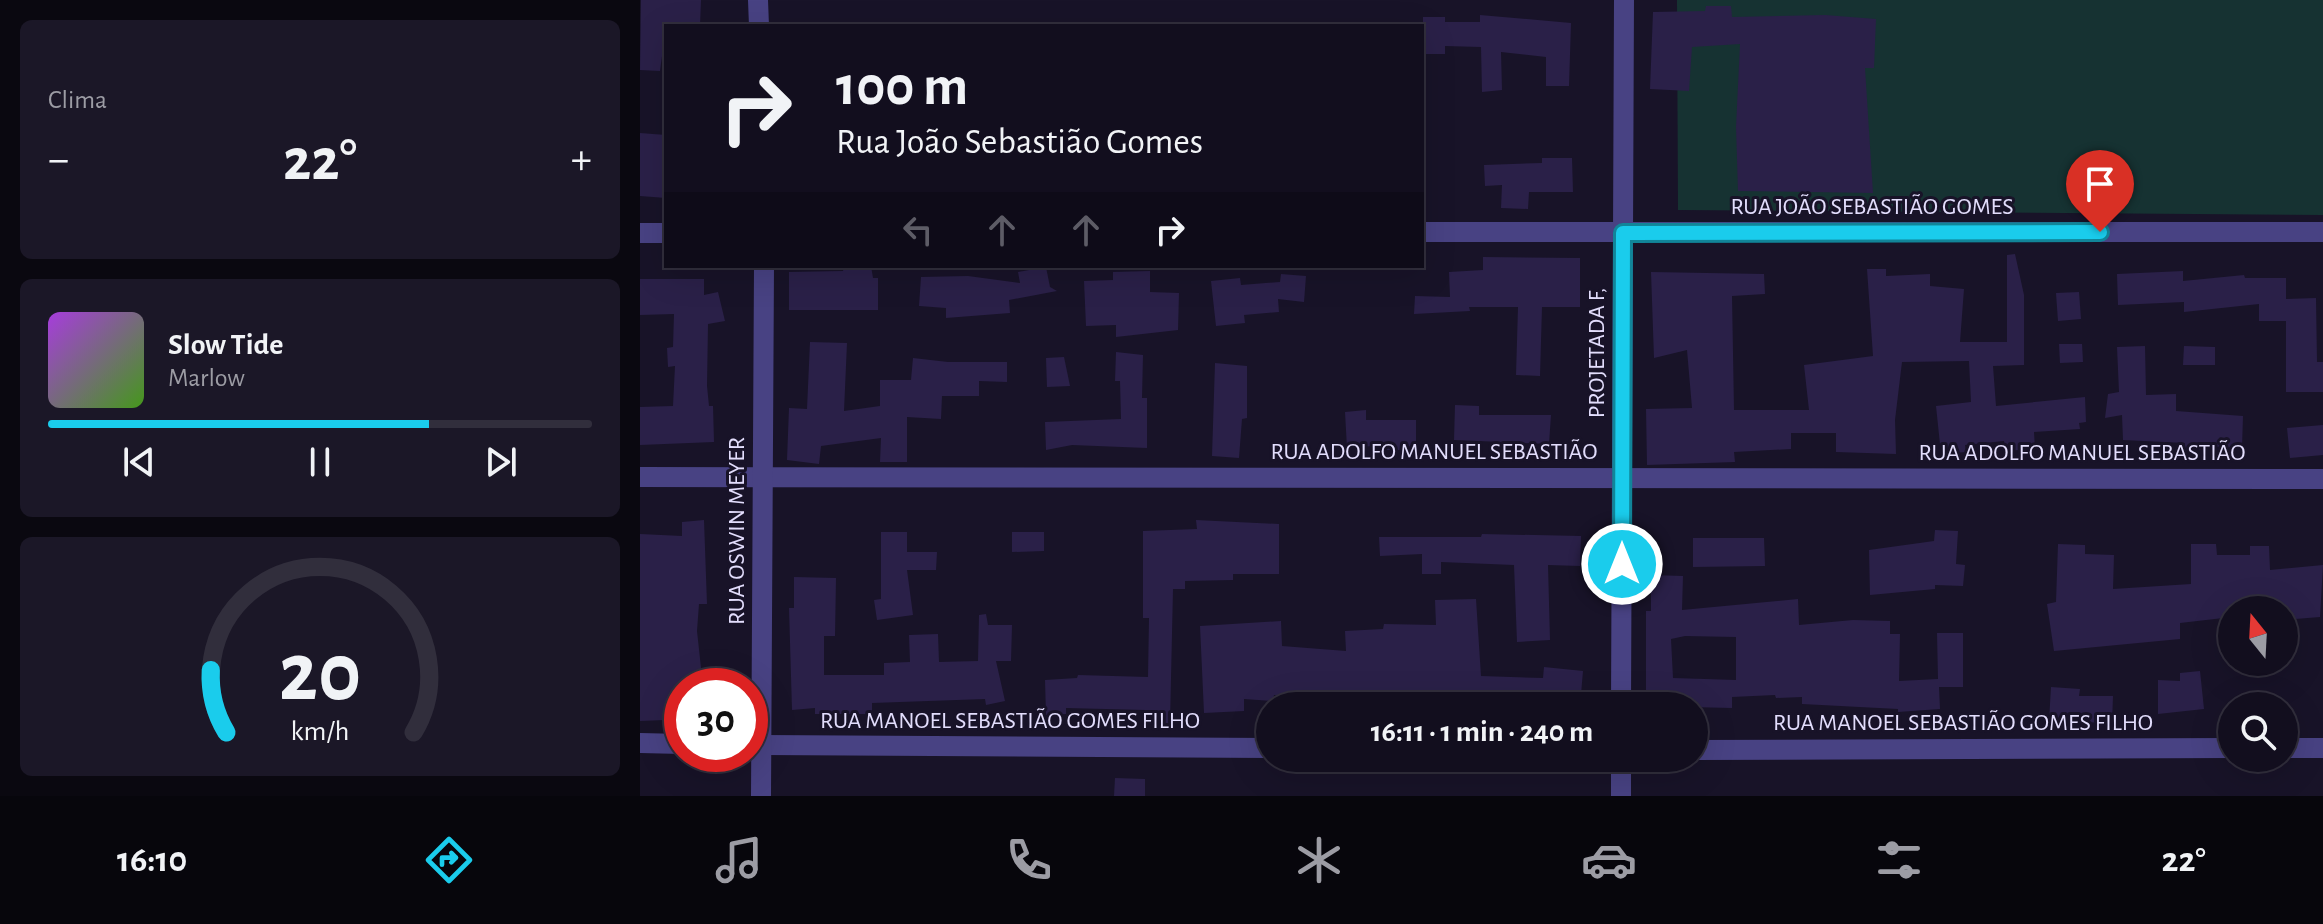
<!DOCTYPE html>
<html lang="pt">
<head>
<meta charset="utf-8">
<style>
  :root { --surface:#120e1e; --page:#1b1727; --text:#f1f3f6; --muted:#9c9ca4; --line:#312e3c; --accent:#1accec }
  body { margin:0; font-family:"Alegreya Sans",sans-serif; background:var(--page); color:var(--text); height:100vh; display:flex; flex-direction:column; font-size:30px; white-space:nowrap }
  * { box-sizing:border-box; margin:0 }
  p { font-size:26px; color:var(--muted) }
  .icon { flex:none; width:44px; height:44px; fill:none; stroke:currentColor; stroke-width:2; stroke-linecap:round; stroke-linejoin:round }
  .map { position:relative; flex:1; overflow:hidden }
  .details { display:flex; flex-direction:column; gap:20px; padding:20px; background:#0a0810; width:640px }
  .details>* { flex:none }
  .top-card { position:absolute; left:24px; top:24px; width:760px; height:244px; border-radius:0px; box-shadow:0 8px 32px #0002,0 0 0 2px var(--line); background:#120e1e; color:var(--text); overflow:hidden }
  .needle { width:52px; rotate:342deg }
  .buttons { position:absolute; left:1578px; top:596px; display:grid; gap:16px }
  .buttons a { display:grid; place-items:center; width:80px; height:80px; border-radius:50%; background:var(--surface); box-shadow:0 8px 32px #0002,0 0 0 2px var(--line); font-size:40px }
  .speed { position:absolute; left:24px; top:668px; display:flex; gap:16px; font-size:40px; font-weight:700; text-align:center }
  .speed>* { display:grid; place-content:center; width:104px; height:104px; border-radius:50%; background:var(--surface); box-shadow:0 8px 32px #0002,0 0 0 2px var(--line); line-height:1 }
  .speed .limit { border:12px solid #d22; background:#fff; color:#111 }
  .pin { position:absolute; display:grid; place-items:center; width:68px; height:68px; color:#fff; margin:-82px -34px; border-radius:50% 50% 50% 0; rotate:-45deg; box-shadow:0 0 8px #0007 }
  .pin .icon { rotate:45deg }
  .me { position:absolute; width:88px; margin:-44px; rotate:0deg; stroke-linejoin:round; filter:drop-shadow(0 0 6px #0008) }
  .turn { display:flex; align-items:center; gap:28px; height:168px; padding:0 40px; font-size:36px }
  .turn .icon { width:104px; height:104px; stroke-width:2.5 }
  .turn b { display:block; font-size:56px; line-height:68px }
  .lanes { display:flex; align-items:center; height:76px; padding:0 40px; background:#0003; justify-content:center; gap:40px; direction:ltr }
  .lanes .off { opacity:.35 }
  .big { font-size:60px; font-weight:700; line-height:1.1 }
  .details .widget { flex:1; display:flex; flex-direction:column; justify-content:center; gap:12px; min-width:0; padding:0 28px; border-radius:12px; background:var(--page) }
  .details .dial { align-items:center; gap:0 }
  .dial svg { height:208px; overflow:visible; fill:none; stroke:var(--line); stroke-width:7; stroke-linecap:round; text-anchor:middle }
  .dial text { fill:var(--text); stroke:none }
  .song { display:flex; align-items:center; gap:24px }
  .cover { width:96px; height:96px; border-radius:12px; background:linear-gradient(135deg,hsl(280 70% 55%),hsl(100 70% 35%)) }
  .played { height:8px; border-radius:4px; background:linear-gradient(90deg,var(--accent) 70%,var(--line) 70%) }
  .keys { display:flex; justify-content:space-around; direction:ltr }
  .heat { display:flex; justify-content:space-between; align-items:center; font-size:44px; direction:ltr }
  .trip { position:absolute; left:616px; top:692px; width:452px; height:80px; border-radius:40px; background:var(--surface); box-shadow:0 8px 32px #0002,0 0 0 2px var(--line); font-weight:700; line-height:80px; text-align:center }
  .tabs { display:flex; height:128px; justify-content:space-around; align-items:center; background:#07060c; color:var(--muted) }
  .tabs .icon { width:56px; height:56px }
  .tabs .active { color:var(--accent) }
  .tabs b { font-size:36px; color:var(--text) }
  main { display:flex; flex:1; min-height:0 }
  .map>svg:first-child { display:block }
  .green { fill:#163232 }
  .building { fill:#2a2048; fill-rule:evenodd }
  .lines { fill:none; stroke-linecap:round; stroke-linejoin:round }
  .minor { stroke:#484283; stroke-width:20 }
  .route-casing { stroke:#118599; stroke-width:20 }
  .route { stroke:#1accec; stroke-width:14 }
  .labels { text-anchor:middle; dominant-baseline:central; stroke-width:6; stroke-linejoin:round; paint-order:stroke }
  .street-label { font-size:24px; fill:#e2ddfc; stroke:#181328 }
</style>
</head>
<body>
<main>
<section class="details">
<div class="widget"><p>Clima</p>
<div class="heat"><a>−</a><b class="big">22°</b><a>+</a></div>
</div>
<div class="widget">
<div class="song"><i class="cover"></i><div><b>Slow Tide</b><p>Marlow</p></div></div>
<div class="played"></div>
<div class="keys"><svg class="icon" aria-label="previous" viewBox="0 0 24 24"><path d="M18 5L8 12l10 7zM5 5v14"/></svg><svg class="icon" aria-label="pause" viewBox="0 0 24 24"><path d="M8 5v14M16 5v14"/></svg><svg class="icon" aria-label="next" viewBox="0 0 24 24"><path d="M6 5l10 7-10 7zM19 5v14"/></svg></div>
</div>
<div class="widget dial"><svg viewBox="0 0 100 80">
<path d="M14 69A42 42 0 1 1 86 69"/>
<path d="M14 69A42 42 0 0 1 8 45" stroke="#1accec"/>
<text x="50" y="56" font-size="32" font-weight="700">20</text>
<text x="50" y="72" font-size="11">km/h</text>
</svg></div>
</section>
<div class="map">
<svg width="1683" height="796" viewBox="0 0 1683 796">
  <rect width="100%" height="100%" fill="#181328"/>
  <polygon class="green" points="1037,0 1683,0 1683,215 1038,210"/>
  <g class="building">
    <polygon points="1,0 61,0 60,26 26,26 20,71 0,70"/>
    <polygon points="1066,6 1091,6 1092,17 1185,15 1236,19 1234,68 1225,68 1233,193 1098,191 1096,127 1100,44 1052,47 1049,91 1010,89 1013,12 1065,11"/>
    <polygon points="840,15 931,23 929,86 906,86 906,57 861,52 862,90 842,92 841,47 805,46 805,54 783,54 783,17 805,17 805,22 840,22"/>
    <polygon points="0,133 26,135 26,198 0,196"/>
    <polygon points="902,158 932,158 933,192 889,192 888,209 861,208 862,185 845,186 844,165 902,163"/>
    <polygon points="1375,254 1384,295 1384,365 1353,366 1356,406 1445,397 1446,422 1439,423 1440,429 1394,432 1395,449 1365,451 1364,441 1325,445 1326,452 1301,454 1296,406 1331,402 1329,361 1262,362 1255,420 1256,454 1196,452 1196,433 1151,433 1151,449 1094,452 1095,462 1007,465 1006,409 1052,408 1047,350 1014,358 1011,272 1124,274 1125,294 1092,296 1094,410 1169,410 1164,365 1233,356 1227,269 1246,269 1246,276 1290,274 1290,286 1324,289 1320,342 1367,342 1367,255"/>
    <polygon points="843,257 940,258 940,307 902,307 900,376 876,375 878,307 829,307 830,311 774,314 775,296 810,297 809,272 843,270"/>
    <polygon points="204,266 231,266 233,278 238,278 238,310 149,310 149,272 203,271"/>
    <polygon points="406,267 410,287 417,291 369,300 370,313 306,318 306,308 279,306 281,277 328,276 380,283 378,272"/>
    <polygon points="510,271 510,292 539,293 538,330 476,337 476,325 446,326 444,281 473,280 473,272"/>
    <polygon points="1543,271 1543,281 1604,275 1605,278 1646,278 1646,299 1676,298 1677,362 1683,362 1683,392 1646,392 1646,321 1619,321 1619,304 1544,312 1544,302 1478,305 1477,274"/>
    <polygon points="641,274 666,276 664,302 638,299 639,312 604,315 605,323 576,326 571,281 600,278 601,285 640,282"/>
    <polygon points="0,279 64,279 64,295 78,292 85,321 68,324 67,386 69,406 73,406 74,442 0,445 0,407 33,406 35,366 28,367 27,348 33,347 34,314 0,315"/>
    <polygon points="1439,292 1441,319 1418,321 1416,293"/>
    <polygon points="170,342 207,343 204,411 240,406 240,380 271,380 273,358 308,362 367,362 367,382 339,381 339,396 302,396 301,419 267,417 267,462 240,462 241,438 181,446 179,464 147,460 149,408 167,409"/>
    <polygon points="1419,344 1442,344 1443,362 1420,363"/>
    <polygon points="1505,346 1506,395 1536,394 1536,411 1603,416 1602,448 1562,446 1562,450 1544,450 1545,443 1483,440 1482,415 1465,418 1468,394 1479,392 1477,347"/>
    <polygon points="1544,346 1575,347 1575,365 1543,365"/>
    <polygon points="476,352 503,355 502,398 507,398 507,448 432,445 406,450 405,422 481,419 480,381 475,381"/>
    <polygon points="424,357 430,386 407,387 406,358"/>
    <polygon points="575,363 607,366 607,418 602,419 599,458 572,456"/>
    <polygon points="815,405 839,406 839,415 911,415 909,444 814,440"/>
    <polygon points="726,410 726,420 776,420 776,450 746,450 746,445 707,448 705,412"/>
    <polygon points="1683,425 1683,455 1650,458 1647,428"/>
    <polygon points="64,520 67,604 59,604 57,631 63,686 42,686 42,708 24,709 25,720 0,721 0,534 42,536 42,522"/>
    <polygon points="556,520 639,524 639,574 593,574 593,580 545,581 545,589 533,589 530,723 505,723 505,710 426,708 426,714 406,715 405,680 437,678 438,675 508,677 509,618 503,618 503,531 557,529"/>
    <polygon points="1295,530 1318,531 1316,564 1325,565 1323,586 1295,585 1295,589 1230,595 1229,550 1294,541"/>
    <polygon points="241,532 267,532 267,552 297,552 296,570 267,570 273,615 237,620 234,600 241,599"/>
    <polygon points="372,532 404,532 404,551 372,552"/>
    <polygon points="842,534 941,536 940,566 908,565 910,640 877,642 874,565 801,562 801,574 782,574 782,554 740,556 739,537 841,537"/>
    <polygon points="1053,538 1124,538 1125,566 1053,567"/>
    <polygon points="1418,544 1445,545 1445,554 1474,555 1473,589 1551,584 1551,544 1576,544 1577,555 1610,555 1610,546 1629,546 1630,570 1683,565 1680,617 1644,620 1644,610 1592,610 1592,617 1540,623 1540,639 1414,651 1407,604 1416,602"/>
    <path d="M1011,575L1043,576L1042,610L1158,599L1159,625L1213,620L1250,621V634H1260L1259,681L1298,679L1297,633H1323V687H1299L1300,709L1258,712V709L1162,704V697L1136,698L1135,695L1092,697V708L1006,706V611H1011ZM1045,636L1096,637V680L1033,678L1031,639Z"/>
    <polygon points="154,577 196,578 195,636 184,636 184,675 244,675 244,663 270,662 269,635 298,634 299,662 338,661 339,615 346,614 348,625 372,625 371,661 356,661 365,701 346,705 345,699 232,703 232,714 175,714 175,708 152,710 149,608 154,608"/>
    <polygon points="836,599 841,676 903,678 904,667 943,671 940,706 739,706 737,691 668,690 667,697 634,695 633,701 604,699 604,711 564,713 560,626 641,621 642,646 706,651 705,631 743,629 744,624 796,625 795,600"/>
    <polygon points="1560,671 1564,709 1518,714 1518,680 1540,681 1540,673"/>
    <polygon points="1411,687 1440,689 1439,696 1473,696 1472,723 1409,721"/>
    <polygon points="475,778 505,779 505,796 474,796"/>
  </g>
  <g class="lines">
    <g class="minor">
      <polyline points="118,0 119,26"/>
      <polyline points="782,232 1683,232"/>
      <polyline points="0,233 26,233"/>
      <polyline points="0,477 1683,479"/>
      <polyline points="981,706 984,0"/>
      <polyline points="0,743 42,744"/>
      <polyline points="110,745 630,748"/>
      <polyline points="1644,748 1683,748"/>
      <polyline points="1054,750 1592,748"/>
      <polyline points="121,796 124,266"/>
      <polyline points="981,796 981,758"/>
    </g>
  </g>
  <g class="lines">
    <defs>
      <polyline id="route" points="982,564 983,233 1460,232"/>
    </defs>
    <use href="#route" class="route-casing"/>
    <use href="#route" class="route"/>
  </g>
  <g class="labels">
    <g class="street-label">
      <text x="1232" y="207">RUA JOÃO SEBASTIÃO GOMES</text>
      <text transform="translate(957 353) rotate(-90)">PROJETADA F,</text>
      <text x="794" y="452">RUA ADOLFO MANUEL SEBASTIÃO</text>
      <text x="1442" y="453">RUA ADOLFO MANUEL SEBASTIÃO</text>
      <text transform="translate(97 531) rotate(-90)">RUA OSWIN MEYER</text>
      <text x="370" y="721">RUA MANOEL SEBASTIÃO GOMES FILHO</text>
      <text x="1323" y="723">RUA MANOEL SEBASTIÃO GOMES FILHO</text>
    </g>
  </g>
</svg>
<div class="buttons">
<a><svg class="needle" viewBox="-14 -14 28 28"><path d="M0-13l5 13h-10z" fill="#e53935"/><path d="M0 13l5-13h-10z" fill="#9c9ca4"/></svg></a>
<a><svg class="icon" aria-label="search" viewBox="0 0 24 24"><circle cx="10" cy="10" r="6"/><path d="M15 15l6 6"/></svg></a>
</div>
<div class="speed"><div class="limit">30</div></div>
<div class="pin" style="left:1460px;top:232px;background:#d93025"><svg class="icon" aria-label="arrive" viewBox="0 0 24 24"><path d="M6 21V4h12l-3 4 3 4H6"/></svg></div>
<svg class="me" style="left:982px;top:564px" viewBox="-20 -20 40 40"><circle r="17" fill="#1accec" stroke="#fff" stroke-width="3"/><path d="M0-11L8 9 0 5-8 9z" fill="#fff"/></svg>
<div class="trip">16:11 · 1 min · 240 m</div>
<div class="top-card">
<div class="turn"><svg class="icon" aria-label="right" viewBox="0 0 24 24"><path d="M7 20v-9h11M14 6l5 5-5 5"/></svg><div><b>100 m</b>Rua João Sebastião Gomes</div></div>
<div class="lanes"><svg class="icon off" aria-label="left" viewBox="0 0 24 24"><path d="M17 20v-9H6M10 6l-5 5 5 5"/></svg><svg class="icon off" aria-label="ahead" viewBox="0 0 24 24"><path d="M12 20V5M6 11l6-6 6 6"/></svg><svg class="icon off" aria-label="ahead" viewBox="0 0 24 24"><path d="M12 20V5M6 11l6-6 6 6"/></svg><svg class="icon" aria-label="right" viewBox="0 0 24 24"><path d="M7 20v-9h11M14 6l5 5-5 5"/></svg></div>
</div>
</div>
</main>
<nav class="tabs">
<b>16:10</b>
<svg class="icon active" aria-label="directions" viewBox="0 0 24 24"><path d="M12 3l9 9-9 9-9-9zM9 14v-3h6M13 9l2 2-2 2"/></svg>
<svg class="icon" aria-label="music" viewBox="0 0 24 24"><path d="M9 18V5l10-2v13"/><circle cx="6" cy="18" r="3"/><circle cx="16" cy="16" r="3"/></svg>
<svg class="icon" aria-label="phone" viewBox="0 0 24 24"><path d="M5 4h4l2 5-3 2q2 4 5 5l2-3 5 2v4C11 20 4 13 5 4z"/></svg>
<svg class="icon" aria-label="climate" viewBox="0 0 24 24"><path d="M12 3v18M4 7l16 10M4 17L20 7"/></svg>
<svg class="icon" aria-label="car" viewBox="0 0 24 24"><path d="M5 17H2v-5l4-1 3-4h7l3 4 3 1v5h-3M9 17h6M6 11h13"/><circle cx="7" cy="17" r="2"/><circle cx="17" cy="17" r="2"/></svg>
<svg class="icon" aria-label="filters" viewBox="0 0 24 24"><path d="M4 7h16M4 17h16"/><circle cx="9" cy="7" r="2"/><circle cx="15" cy="17" r="2"/></svg>
<b>22°</b>
</nav>
</body>
</html>
